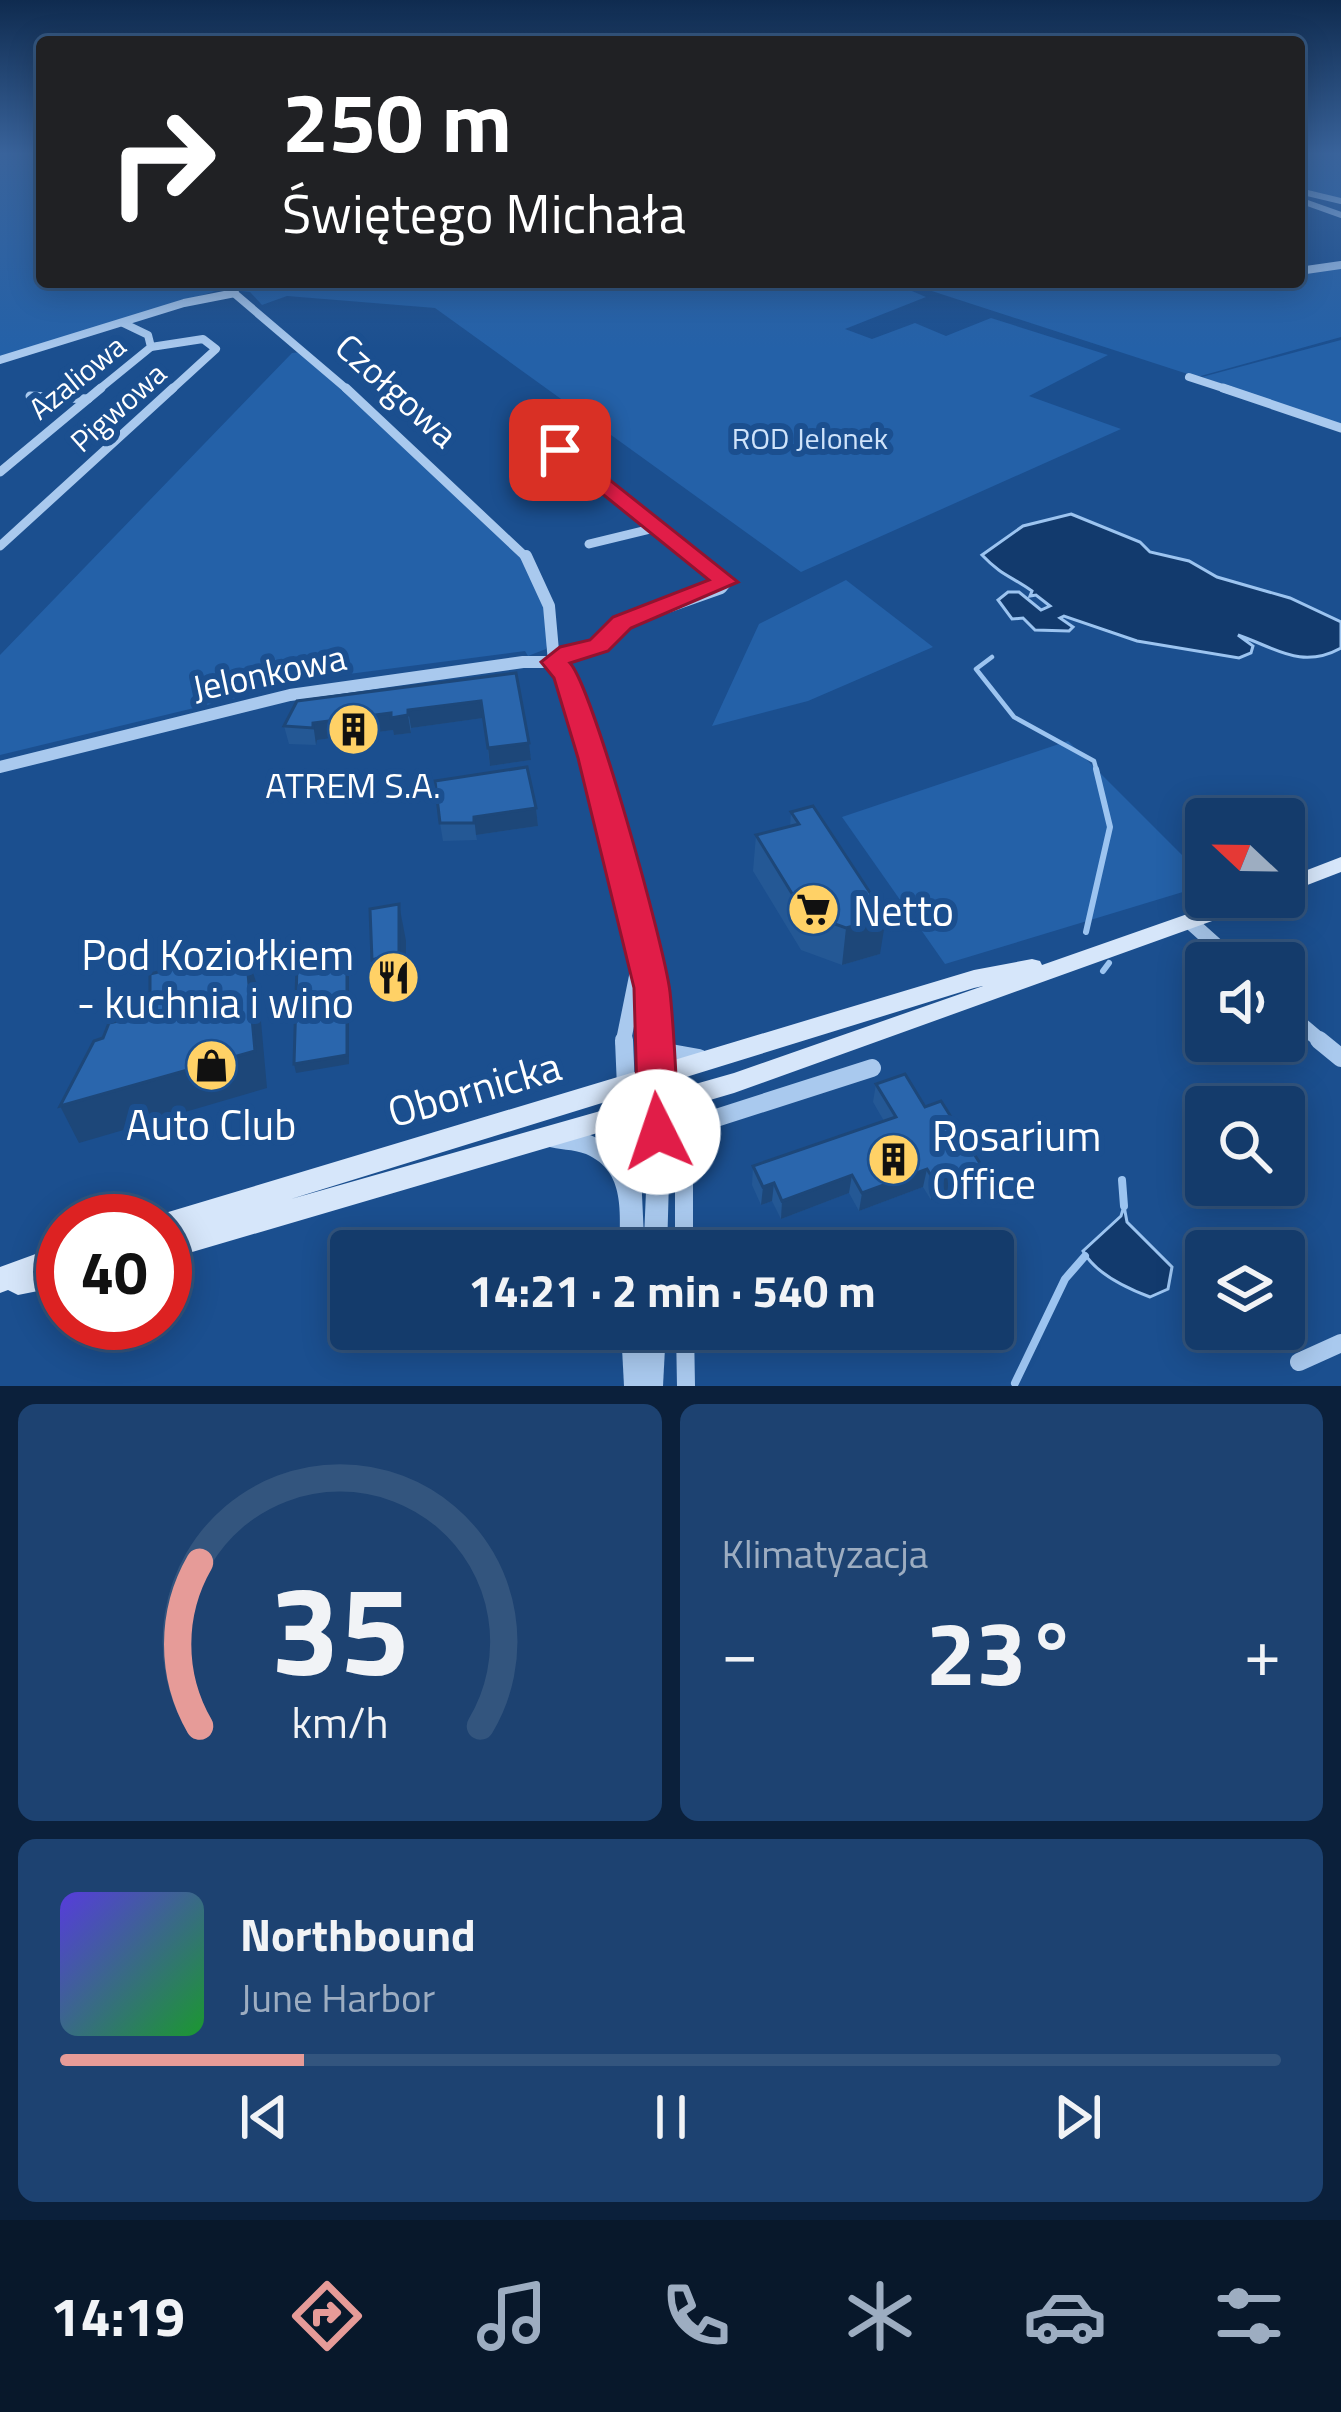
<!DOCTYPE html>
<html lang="pl">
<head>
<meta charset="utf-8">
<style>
  :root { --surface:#143b6b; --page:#1d4271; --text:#f1f3f6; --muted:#9dadc1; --line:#33557e; --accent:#e69b98 }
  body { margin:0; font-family:"Titillium Web",sans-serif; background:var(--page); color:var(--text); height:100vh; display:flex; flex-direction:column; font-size:45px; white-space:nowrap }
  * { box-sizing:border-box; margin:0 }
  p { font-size:39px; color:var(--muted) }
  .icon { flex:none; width:66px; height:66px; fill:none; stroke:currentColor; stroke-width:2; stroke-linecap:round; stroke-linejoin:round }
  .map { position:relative; height:1386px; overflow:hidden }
  .side { display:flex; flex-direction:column; gap:18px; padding:18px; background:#0b203b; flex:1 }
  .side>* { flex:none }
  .top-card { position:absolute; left:36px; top:36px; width:1269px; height:252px; border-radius:12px; box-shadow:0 6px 30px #0003,0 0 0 3px var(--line); background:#202124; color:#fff; overflow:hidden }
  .needle { width:78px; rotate:292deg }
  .fabs { position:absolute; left:1185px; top:798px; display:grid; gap:24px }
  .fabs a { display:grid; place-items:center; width:120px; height:120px; border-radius:12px; background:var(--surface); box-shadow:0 6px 30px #0003,0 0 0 3px var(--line); font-size:60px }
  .speed { position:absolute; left:36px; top:1194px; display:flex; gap:24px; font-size:60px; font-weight:700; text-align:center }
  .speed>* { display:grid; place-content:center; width:156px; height:156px; border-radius:50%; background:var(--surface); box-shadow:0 6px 30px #0003,0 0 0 3px var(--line); line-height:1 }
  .speed .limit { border:18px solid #d22; background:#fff; color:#111 }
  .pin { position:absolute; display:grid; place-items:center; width:102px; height:102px; color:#fff; margin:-51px; border-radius:24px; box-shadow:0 6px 18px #0006 }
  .me { position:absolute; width:132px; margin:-66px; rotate:356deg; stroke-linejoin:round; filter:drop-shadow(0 0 9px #0008) }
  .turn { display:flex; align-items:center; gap:42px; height:252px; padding:0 48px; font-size:54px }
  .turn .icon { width:156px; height:156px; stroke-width:2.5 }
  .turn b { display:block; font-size:84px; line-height:102px }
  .big { font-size:90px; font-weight:700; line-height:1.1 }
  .side .card { flex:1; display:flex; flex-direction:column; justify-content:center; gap:18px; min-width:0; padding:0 42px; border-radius:18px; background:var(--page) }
  .side .dial { align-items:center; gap:0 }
  .dial svg { height:312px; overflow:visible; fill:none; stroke:var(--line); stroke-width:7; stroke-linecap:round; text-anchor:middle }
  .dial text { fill:var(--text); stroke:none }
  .song { display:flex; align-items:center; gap:36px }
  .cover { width:144px; height:144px; border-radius:18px; background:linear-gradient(135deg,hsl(250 70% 55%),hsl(130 70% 35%)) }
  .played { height:12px; border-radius:6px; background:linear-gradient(90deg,var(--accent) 20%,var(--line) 20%) }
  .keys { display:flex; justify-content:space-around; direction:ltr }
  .heat { display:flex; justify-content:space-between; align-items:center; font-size:66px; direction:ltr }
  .side .tiles { flex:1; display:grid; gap:18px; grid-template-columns:1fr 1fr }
  .card:last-child { grid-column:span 2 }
  .trip { position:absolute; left:330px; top:1230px; width:684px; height:120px; border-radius:12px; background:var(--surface); box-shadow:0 6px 30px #0003,0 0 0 3px var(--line); font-weight:700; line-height:120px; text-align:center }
  .tabs { display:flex; height:192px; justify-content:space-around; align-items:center; background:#08182b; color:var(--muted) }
  .tabs .icon { width:84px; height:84px }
  .tabs .active { color:var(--accent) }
  .tabs b { font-size:54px; color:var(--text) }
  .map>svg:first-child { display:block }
  .green { fill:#2461a8 }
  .water { fill:#123a6d; stroke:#9cc4f0; stroke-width:3 }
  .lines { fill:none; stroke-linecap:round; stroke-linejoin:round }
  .stream-far2 { stroke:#9cc4f0; stroke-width:4.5 }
  .stream-far1 { stroke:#9cc4f0; stroke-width:6 }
  .stream { stroke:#9cc4f0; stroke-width:8 }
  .minor-far5 { stroke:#a9c9ee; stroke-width:6 }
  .minor-far4 { stroke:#a9c9ee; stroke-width:8 }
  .minor-far3 { stroke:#a9c9ee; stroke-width:9 }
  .minor-far2 { stroke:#a9c9ee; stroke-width:12 }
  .minor-far1 { stroke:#a9c9ee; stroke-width:15 }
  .minor { stroke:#a9c9ee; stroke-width:18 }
  .tertiary { fill:#a9c9ee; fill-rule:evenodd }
  .secondary { fill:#d6e6fa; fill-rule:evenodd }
  .wall { fill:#245895 }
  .shaded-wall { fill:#1d4779 }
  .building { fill:#2a66ad; stroke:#1d4779; stroke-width:3 }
  .route { fill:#e11d48; stroke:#92132f; stroke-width:3 }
  .labels { text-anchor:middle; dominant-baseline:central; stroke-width:12; stroke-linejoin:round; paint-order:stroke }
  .far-street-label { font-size:30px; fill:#fff; stroke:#1b4f8f }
  .far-park-label { font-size:30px; fill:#cfe3fa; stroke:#1b4f8f }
  .street-label { font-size:36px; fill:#fff; stroke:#1b4f8f }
  .poi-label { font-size:36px; fill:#fff; stroke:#1b4f8f }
  .near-poi-label { font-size:42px; fill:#fff; stroke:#1b4f8f; text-anchor:start }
  .near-street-label { font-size:42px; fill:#fff; stroke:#1b4f8f }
</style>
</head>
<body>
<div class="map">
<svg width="1341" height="1386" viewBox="0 0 1341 1386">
  <rect width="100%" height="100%" fill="#1b4f8f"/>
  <g class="green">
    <polygon points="0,155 42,155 42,282 891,282 926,297 845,329 872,339 915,323 946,336 991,318 1108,355 1029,396 1121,429 801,572 435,308 287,296 262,305 250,292 222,289 0,358"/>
    <polygon points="1299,155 1341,155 1341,199 1299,187"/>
    <polygon points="1341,267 1341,337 1197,377 904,282 1211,282 1220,286 1299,282 1299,274"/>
    <polygon points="1341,340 1341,424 1202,377"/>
    <path d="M301,352L519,553C533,579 557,620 546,649L528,656L525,651L318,678L0,755V655L292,353Z"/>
    <polygon points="846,580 933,647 808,701 712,726 759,624"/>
    <polygon points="1068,741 1206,879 1206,885 945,964 842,817"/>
  </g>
  <g class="water">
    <path d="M1071,514L1140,542L1150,552L1189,561L1217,577L1290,598L1341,622V648C1301,670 1276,648 1238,635L1253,646L1251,653L1239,658L1137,641L1064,616L1060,618L1073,627L1069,631L1035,630L1023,618L1012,619L998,600L1008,592H1019L1041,610L1050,606L1036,595L1030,596L1032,591C1011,576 1002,576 982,555L1023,526Z"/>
    <path d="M1124,1206L1127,1222L1172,1267L1168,1289L1150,1297C1126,1288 1095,1273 1083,1251L1121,1216Z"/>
  </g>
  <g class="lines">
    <polyline class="stream-far2" points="992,657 976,669 1014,717 1094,761 1097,772"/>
    <g class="stream-far1">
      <polyline points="1086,932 1110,827 1096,769"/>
      <polyline points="1103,971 1109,963"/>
    </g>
    <g class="stream">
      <polyline points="1122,1180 1124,1206"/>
      <polyline points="1015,1383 1065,1279 1085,1256"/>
    </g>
    <g class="minor-far5">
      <polyline points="1299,191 1341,201"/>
      <polyline points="1299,200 1341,215"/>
    </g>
    <g class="minor-far4">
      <polyline points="1299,271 1341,265"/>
      <polyline points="228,288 349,391"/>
      <polyline points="151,347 203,339 216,349 170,391"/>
      <polyline points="0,360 184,303 235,293"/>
      <polyline points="1189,377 1232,391"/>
      <polyline points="97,391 151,347 148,335 123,323"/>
    </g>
    <g class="minor-far3">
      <polyline points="346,388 528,559"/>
      <polyline points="1223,388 1341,428"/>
      <polyline points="30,396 88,399"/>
      <polyline points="528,425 697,559"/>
      <polyline points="0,472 101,388"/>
      <polyline points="534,496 593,475"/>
      <polyline points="589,544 659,527"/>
      <polyline points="0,546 173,388"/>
    </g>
    <g class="minor-far2">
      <polyline points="526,556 549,606 554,662 567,676 596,772"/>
      <polyline points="554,662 569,652 599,645 622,623 721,588 726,582 693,556"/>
      <polyline points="0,767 290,695 523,662 554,662"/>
    </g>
    <g class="minor-far1">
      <polyline points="595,769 637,925 653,1043"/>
      <polyline points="1189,921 1236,963"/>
      <polyline points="1284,1010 1323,1043"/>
      <polyline points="655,1036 661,1043"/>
      <polyline points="623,1043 641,954"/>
    </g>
    <g class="minor">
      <polyline points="624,1040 626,1087"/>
      <polyline points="653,1040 655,1078"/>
      <polyline points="658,1040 671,1053 699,1058"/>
      <polyline points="1319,1040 1341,1058"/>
      <polyline points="684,1251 684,1136 688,1127 872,1068"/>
      <polyline points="685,1329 686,1386"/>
      <polyline points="1299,1362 1341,1343"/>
    </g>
    <g class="tertiary">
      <path d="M655,1069L663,1072L666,1078L670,1145L667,1251H620C619,1214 627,1172 586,1154C573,1149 559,1150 546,1146L543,1139L546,1132C571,1125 597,1135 617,1150L615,1087L618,1080L626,1078L634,1080L637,1087L644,1238L648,1145L644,1078L647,1072Z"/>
      <polygon points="621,1329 666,1329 663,1386 624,1386"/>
    </g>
    <g class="secondary">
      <polygon points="1341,857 1341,872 1284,894 1284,879"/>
      <path d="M1236,897H1268L1265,902L734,1093L165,1260V1221H154L156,1216L165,1213L974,970L1032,959L1040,961L1042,965ZM983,986L734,1073L291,1199L974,988Z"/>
      <polygon points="63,1244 63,1286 18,1295 8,1290 0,1293 0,1267"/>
    </g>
  </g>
  <g class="wall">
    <polygon points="516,673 531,760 490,766 483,718 411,728 411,733 394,735 393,730 317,740 316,745 289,744 284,726"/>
    <polygon points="536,808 538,826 476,835 477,840 443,841 440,823"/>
    <polygon points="791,812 880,954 842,965 801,950 753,871 756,835 790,827"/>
    <polygon points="876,1084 925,1107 976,1183 931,1200 923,1187 859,1211 849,1193 781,1219 772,1201 761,1205 752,1185 753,1166 884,1121 873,1102"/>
  </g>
  <g class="shaded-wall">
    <polygon points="481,701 483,718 411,728 408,710"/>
    <polygon points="391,713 408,715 411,733 394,735 393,730 317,740 316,745 313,723"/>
    <polygon points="529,743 531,760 490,766 488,748"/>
    <polygon points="536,808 538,826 476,835 474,817"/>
    <polygon points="399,904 406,941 406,989 381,997 372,960"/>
    <polygon points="886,917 880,954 842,965 846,928"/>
    <polygon points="246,951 258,988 267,1088 79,1143 60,1106"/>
    <polygon points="347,957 349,966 349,1064 296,1073 294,1064"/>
    <polygon points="981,1165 976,1183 931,1200 935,1182"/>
    <polygon points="927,1169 923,1187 859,1211 862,1193"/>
    <polygon points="852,1175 849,1193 781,1219 782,1201"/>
    <polygon points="774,1183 772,1201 761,1205 763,1187"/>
  </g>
  <g class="building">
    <polygon points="516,673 529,743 488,748 481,701 408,710 408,715 391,718 391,713 313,723 313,728 284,726 297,701"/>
    <polygon points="527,767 536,808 474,817 474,823 440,823 435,781"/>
    <polygon points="813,806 886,917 846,928 804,913 756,835 799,824 791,812"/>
    <polygon points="399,904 399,952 372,960 370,909"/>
    <polygon points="246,951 255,1051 60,1106 94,1041 103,1038 109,1023 150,1014 150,974"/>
    <polygon points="347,957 347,1055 294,1064 297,965"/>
    <polygon points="905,1074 925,1107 941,1101 981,1165 935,1182 927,1169 862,1193 852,1175 782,1201 774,1183 763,1187 753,1166 896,1117 876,1084"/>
  </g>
  <linearGradient id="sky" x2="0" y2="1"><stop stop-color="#0f2b4f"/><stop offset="0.44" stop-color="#39639b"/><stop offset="1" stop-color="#39639b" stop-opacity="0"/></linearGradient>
  <rect width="1341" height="349" fill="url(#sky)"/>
  <path class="route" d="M553,446H567L738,582L631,628L608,651L570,663C593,688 665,948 670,992C675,1038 676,1085 679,1132L673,1144L658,1150L644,1144L638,1132L634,988L578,758L554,678L541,662L560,647L590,640L613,617L709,580L553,454Z"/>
  <defs>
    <symbol id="building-disc" viewBox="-11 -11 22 22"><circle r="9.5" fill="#ffd166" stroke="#1b4f8f"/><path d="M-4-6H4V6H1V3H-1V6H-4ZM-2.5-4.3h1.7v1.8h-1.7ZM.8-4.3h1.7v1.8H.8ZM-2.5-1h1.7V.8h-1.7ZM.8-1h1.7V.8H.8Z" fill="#111"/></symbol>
    <symbol id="supermarket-disc" viewBox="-11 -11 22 22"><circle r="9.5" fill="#ffd166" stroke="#1b4f8f"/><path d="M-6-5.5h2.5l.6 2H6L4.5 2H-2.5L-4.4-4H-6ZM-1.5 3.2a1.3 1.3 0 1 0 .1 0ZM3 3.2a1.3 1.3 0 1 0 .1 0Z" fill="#111"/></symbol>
    <symbol id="restaurant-disc" viewBox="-11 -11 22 22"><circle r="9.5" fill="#ffd166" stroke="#1b4f8f"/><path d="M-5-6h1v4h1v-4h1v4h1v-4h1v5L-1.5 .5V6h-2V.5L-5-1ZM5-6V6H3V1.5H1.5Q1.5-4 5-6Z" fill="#111"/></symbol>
    <symbol id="shop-disc" viewBox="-11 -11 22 22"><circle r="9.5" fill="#ffd166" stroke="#1b4f8f"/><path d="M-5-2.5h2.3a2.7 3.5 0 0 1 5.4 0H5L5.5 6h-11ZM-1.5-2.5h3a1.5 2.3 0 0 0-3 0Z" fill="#111"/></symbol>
  </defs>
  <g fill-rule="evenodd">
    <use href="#building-disc" x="324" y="700" width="59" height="59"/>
    <use href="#supermarket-disc" x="784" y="880" width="59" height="59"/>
    <use href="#restaurant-disc" x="364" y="948" width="59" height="59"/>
    <use href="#shop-disc" x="182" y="1036" width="59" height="59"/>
    <use href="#building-disc" x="864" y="1130" width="59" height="59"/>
  </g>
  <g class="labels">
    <g class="far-street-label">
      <text transform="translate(77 377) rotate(-39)">Azaliowa</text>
      <text transform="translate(118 407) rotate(-42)">Pigwowa</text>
    </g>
    <g class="far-park-label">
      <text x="810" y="438">ROD Jelonek</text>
    </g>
    <g class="street-label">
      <text transform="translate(397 390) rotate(42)">Czołgowa</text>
      <text transform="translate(269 672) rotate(-12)">Jelonkowa</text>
    </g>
    <g class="poi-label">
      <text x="353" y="784">ATREM S.A.</text>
    </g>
    <g class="near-poi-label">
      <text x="853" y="910">Netto</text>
      <text x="354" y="954" text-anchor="end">Pod Koziołkiem<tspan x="354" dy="48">- kuchnia i wino</tspan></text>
      <text x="211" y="1124" text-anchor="middle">Auto Club</text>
      <text x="932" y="1135">Rosarium<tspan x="932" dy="48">Office</tspan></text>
    </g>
    <g class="near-street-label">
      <text transform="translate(474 1088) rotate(-16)">Obornicka</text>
    </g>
  </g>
</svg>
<div class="fabs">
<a><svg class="needle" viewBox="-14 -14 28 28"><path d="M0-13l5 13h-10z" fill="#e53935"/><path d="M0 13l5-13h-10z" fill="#9dadc1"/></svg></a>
<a><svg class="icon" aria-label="sound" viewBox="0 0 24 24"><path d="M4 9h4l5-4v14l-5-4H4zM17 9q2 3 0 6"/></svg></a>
<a><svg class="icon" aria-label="search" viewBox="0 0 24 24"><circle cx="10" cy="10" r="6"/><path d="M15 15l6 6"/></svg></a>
<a><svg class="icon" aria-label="layers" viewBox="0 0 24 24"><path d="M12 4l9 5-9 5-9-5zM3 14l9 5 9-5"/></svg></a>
</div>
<div class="speed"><div class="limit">40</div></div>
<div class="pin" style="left:560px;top:450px;background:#d93025"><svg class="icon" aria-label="arrive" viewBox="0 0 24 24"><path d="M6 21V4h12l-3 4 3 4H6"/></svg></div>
<svg class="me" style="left:658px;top:1132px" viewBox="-20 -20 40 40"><circle r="19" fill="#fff"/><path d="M0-13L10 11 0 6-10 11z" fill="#e11d48"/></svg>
<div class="trip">14:21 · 2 min · 540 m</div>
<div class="top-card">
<div class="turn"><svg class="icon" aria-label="right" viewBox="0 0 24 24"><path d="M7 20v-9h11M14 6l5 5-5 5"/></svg><div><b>250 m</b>Świętego Michała</div></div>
</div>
</div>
<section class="side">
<div class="tiles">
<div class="card dial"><svg viewBox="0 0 100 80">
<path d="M14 69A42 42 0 1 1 86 69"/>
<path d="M14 69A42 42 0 0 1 14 27" stroke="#e69b98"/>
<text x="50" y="56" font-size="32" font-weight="700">35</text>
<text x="50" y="72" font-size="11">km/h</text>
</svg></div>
<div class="card"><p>Klimatyzacja</p>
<div class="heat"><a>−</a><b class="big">23°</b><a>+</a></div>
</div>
<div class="card">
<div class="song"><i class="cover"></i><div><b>Northbound</b><p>June Harbor</p></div></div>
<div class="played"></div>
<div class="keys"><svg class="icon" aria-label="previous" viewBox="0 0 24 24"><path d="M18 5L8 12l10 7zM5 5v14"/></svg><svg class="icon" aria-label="pause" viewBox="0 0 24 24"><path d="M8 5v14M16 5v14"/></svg><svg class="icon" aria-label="next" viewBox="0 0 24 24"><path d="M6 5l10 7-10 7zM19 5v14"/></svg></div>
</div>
</div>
</section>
<nav class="tabs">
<b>14:19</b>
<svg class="icon active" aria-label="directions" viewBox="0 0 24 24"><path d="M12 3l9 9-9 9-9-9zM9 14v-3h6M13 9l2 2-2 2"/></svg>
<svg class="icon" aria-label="music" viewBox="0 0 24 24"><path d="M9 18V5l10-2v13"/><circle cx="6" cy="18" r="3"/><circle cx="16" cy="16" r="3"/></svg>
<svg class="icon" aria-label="phone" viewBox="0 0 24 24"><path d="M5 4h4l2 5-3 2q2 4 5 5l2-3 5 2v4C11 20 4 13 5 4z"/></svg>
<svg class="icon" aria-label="climate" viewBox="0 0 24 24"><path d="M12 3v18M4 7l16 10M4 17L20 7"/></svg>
<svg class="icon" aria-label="car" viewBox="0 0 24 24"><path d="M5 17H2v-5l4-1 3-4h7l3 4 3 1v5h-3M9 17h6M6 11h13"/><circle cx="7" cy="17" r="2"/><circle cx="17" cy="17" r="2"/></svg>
<svg class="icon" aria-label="filters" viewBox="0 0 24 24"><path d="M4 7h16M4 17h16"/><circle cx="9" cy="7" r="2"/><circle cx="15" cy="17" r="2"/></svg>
</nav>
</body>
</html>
